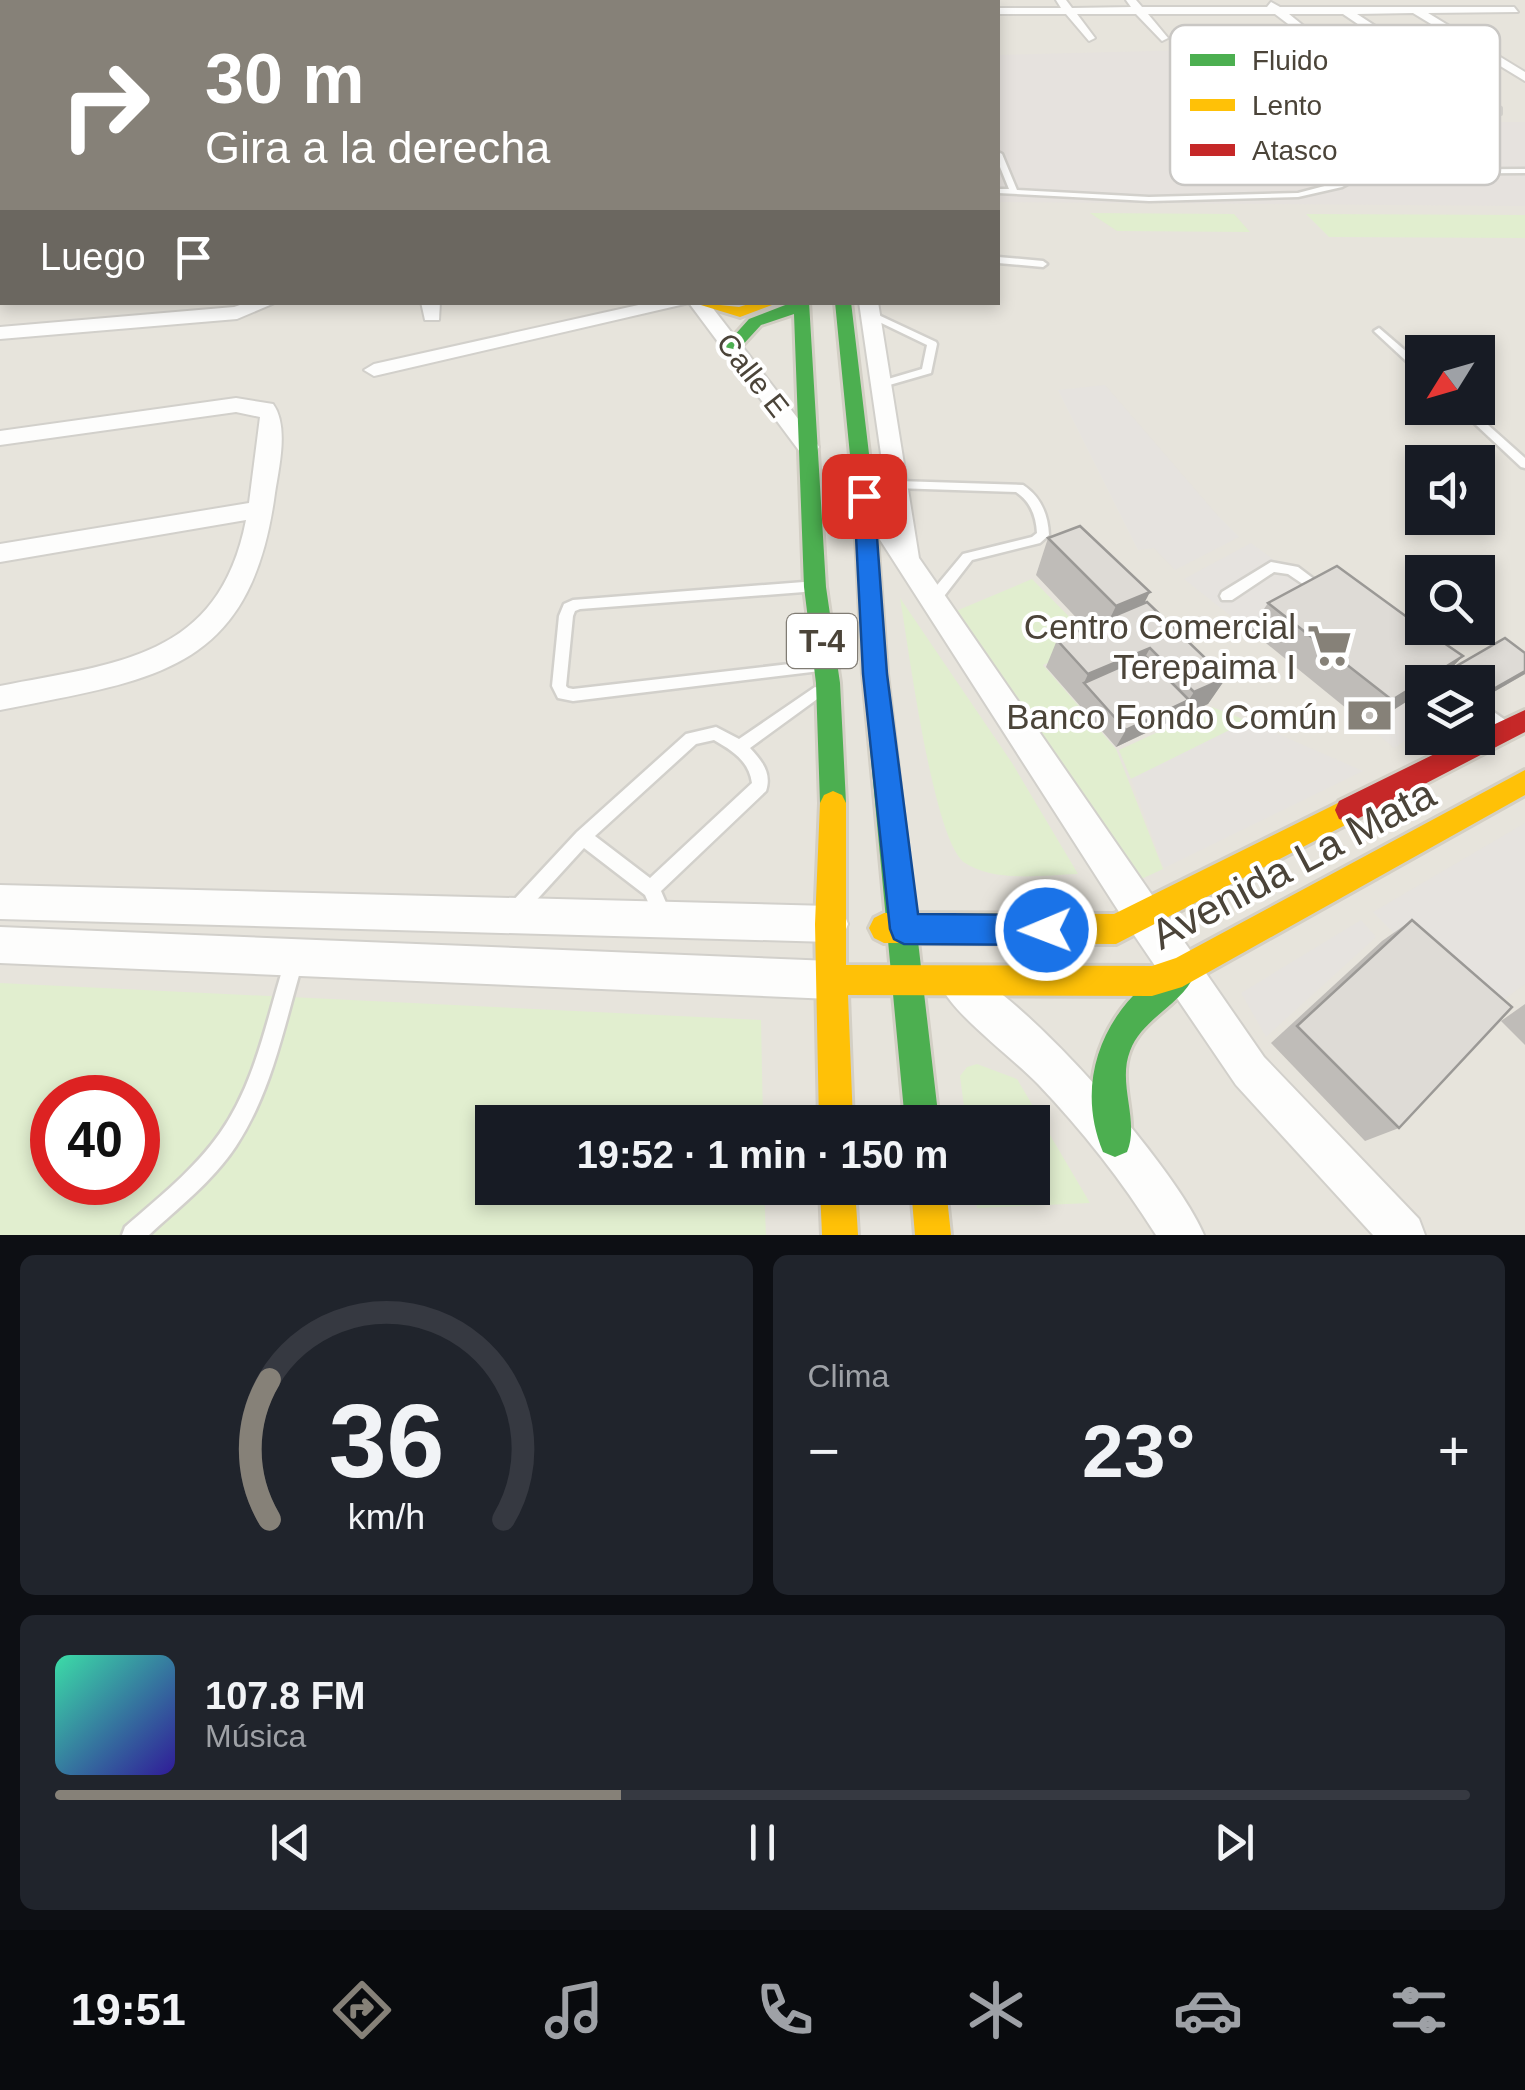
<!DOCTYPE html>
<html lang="es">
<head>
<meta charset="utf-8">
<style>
  :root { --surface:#171b24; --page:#20242c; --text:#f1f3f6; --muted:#9ea1a6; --line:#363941; --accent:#868178 }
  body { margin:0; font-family:Arial,sans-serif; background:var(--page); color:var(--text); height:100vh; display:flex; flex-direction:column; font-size:38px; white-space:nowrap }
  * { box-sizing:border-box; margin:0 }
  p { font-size:32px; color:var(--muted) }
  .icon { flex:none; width:55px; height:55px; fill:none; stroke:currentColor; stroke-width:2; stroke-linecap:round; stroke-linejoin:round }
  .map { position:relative; height:1235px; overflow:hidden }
  .drawer { display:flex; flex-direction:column; gap:20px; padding:20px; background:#0d0f14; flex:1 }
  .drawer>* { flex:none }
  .banner { position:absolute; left:0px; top:0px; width:1000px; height:305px; box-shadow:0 5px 15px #0003; background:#868178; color:#fff; overflow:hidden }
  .needle { width:65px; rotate:233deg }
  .tools { position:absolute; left:1405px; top:335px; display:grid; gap:20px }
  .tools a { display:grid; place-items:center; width:90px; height:90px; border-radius:0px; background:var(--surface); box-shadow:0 5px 15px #0003; font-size:50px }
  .speed { position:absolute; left:30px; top:1075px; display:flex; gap:20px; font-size:50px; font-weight:700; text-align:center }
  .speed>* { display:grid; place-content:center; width:130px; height:130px; border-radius:50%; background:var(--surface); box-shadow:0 5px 15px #0003; line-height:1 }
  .speed .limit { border:15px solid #d22; background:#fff; color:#111 }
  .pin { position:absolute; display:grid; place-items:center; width:85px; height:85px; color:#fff; margin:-42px; border-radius:20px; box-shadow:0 5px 15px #0006 }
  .me { position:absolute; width:110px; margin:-55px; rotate:269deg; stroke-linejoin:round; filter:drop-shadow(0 0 8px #0008) }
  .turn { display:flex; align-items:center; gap:35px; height:210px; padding:0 40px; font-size:45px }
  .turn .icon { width:130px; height:130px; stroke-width:2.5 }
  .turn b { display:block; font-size:70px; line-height:85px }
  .then { display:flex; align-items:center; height:95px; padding:0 40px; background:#0003; gap:20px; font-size:38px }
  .big { font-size:75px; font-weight:600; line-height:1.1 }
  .drawer .card { flex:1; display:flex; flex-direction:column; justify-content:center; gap:15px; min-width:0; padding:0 35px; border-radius:15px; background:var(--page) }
  .drawer .dial { align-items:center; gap:0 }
  .dial svg { height:260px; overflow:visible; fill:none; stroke:var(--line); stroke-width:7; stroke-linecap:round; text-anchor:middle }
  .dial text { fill:var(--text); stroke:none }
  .song { display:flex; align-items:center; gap:30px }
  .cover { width:120px; height:120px; border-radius:15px; background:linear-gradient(135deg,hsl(160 70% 55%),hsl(250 70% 35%)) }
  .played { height:10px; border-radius:5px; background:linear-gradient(90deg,var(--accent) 40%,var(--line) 40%) }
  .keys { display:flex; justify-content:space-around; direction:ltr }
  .heat { display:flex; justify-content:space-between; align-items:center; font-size:55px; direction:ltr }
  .drawer .tiles { flex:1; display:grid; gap:20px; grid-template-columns:1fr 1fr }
  .card:last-child { grid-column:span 2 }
  .trip { position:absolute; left:475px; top:1105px; width:575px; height:100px; border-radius:0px; background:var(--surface); box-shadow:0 5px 15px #0003; font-weight:600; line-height:100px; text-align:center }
  .menu { display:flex; height:160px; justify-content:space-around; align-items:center; background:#090b0e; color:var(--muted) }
  .menu .icon { width:70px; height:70px }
  .menu .selected { color:var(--accent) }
  .menu b { font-size:45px; color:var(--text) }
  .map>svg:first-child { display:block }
  .residential { fill:#e7e4dc; fill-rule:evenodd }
  .industrial { fill:#e6e2de }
  .green { fill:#e1eecf; fill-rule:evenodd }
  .parking { fill:#e6e3df }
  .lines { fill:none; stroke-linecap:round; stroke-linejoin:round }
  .lane-casing { stroke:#d2d0cb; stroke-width:5 }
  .street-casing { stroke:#d2d0cb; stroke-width:4 }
  .fast-casing { stroke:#d3cfc5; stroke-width:6 }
  .slow-casing { stroke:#d3cfc5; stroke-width:6 }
  .jam-casing { stroke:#d3cfc5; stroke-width:6 }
  .lane { fill:#fdfdfc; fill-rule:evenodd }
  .street { fill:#fdfdfc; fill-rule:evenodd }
  .fast { fill:#4caf50; fill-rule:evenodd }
  .slow { fill:#ffc107; fill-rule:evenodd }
  .jam { fill:#c62828; fill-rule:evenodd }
  .wall { fill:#bfbcb8 }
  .shaded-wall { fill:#9b9996 }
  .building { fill:#dedbd6; stroke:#9b9996; stroke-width:2.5 }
  .route { fill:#1a73e8; stroke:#114b97; stroke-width:2.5 }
  .labels { text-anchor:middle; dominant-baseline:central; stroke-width:8; stroke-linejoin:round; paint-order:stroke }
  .far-street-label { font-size:30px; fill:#4b4439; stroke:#fff }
  .shield { fill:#fff; stroke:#817c74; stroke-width:2.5 }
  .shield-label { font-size:32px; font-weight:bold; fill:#4b4439 }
  .poi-label { font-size:35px; fill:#4b4439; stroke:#fff; text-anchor:end }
  .near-street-label { font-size:42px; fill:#4b4439; stroke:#fff }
  .key { fill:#fff; stroke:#c9c7c4; stroke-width:2.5 }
  .key-label { font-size:28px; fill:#4b4439 }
</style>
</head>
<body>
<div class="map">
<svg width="1525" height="1235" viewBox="0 0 1525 1235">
  <rect width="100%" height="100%" fill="#f4f2ee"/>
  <path class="residential" d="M0,0H1525V1235H0ZM2,2H998V302H2ZM1422,352H1478V408H1422ZM1422,462H1478V518H1422ZM1422,572H1478V628H1422ZM1422,682H1478V738H1422ZM52,1098H138V1182H52ZM492,1122H1032V1188H492Z"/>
  <polygon class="industrial" points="1350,46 1437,122 1525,122 1525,206 998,202 998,55"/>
  <g class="green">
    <polygon points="1090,213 1234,214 1250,232 1117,231"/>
    <polygon points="1306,214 1525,215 1525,238 1329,237"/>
    <polygon points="1032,579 1095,643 1043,665 1116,749 1163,869 1137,881 956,611"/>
    <path d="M900,598L1012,763L1078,874C1044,875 996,883 965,863C933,842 908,643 900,598Z"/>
    <polygon points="1212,707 1248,721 1131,779 1119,750"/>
    <path d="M0,983L761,1020L763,1122H492V1188H764L766,1235H0ZM52,1098H138V1182H52Z"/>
    <polygon points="977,1064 1017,1079 1090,1203 977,1208 974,1188 1032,1188 1032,1122 966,1122 960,1076 967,1067"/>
  </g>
  <g class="parking">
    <polygon points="1105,385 1218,516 1239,537 1175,570 1154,548 1138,550 1058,390"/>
    <polygon points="1251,543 1313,589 1246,628 1184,579"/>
    <polygon points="1422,692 1422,730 1394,748 1368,726"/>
    <polygon points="1248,721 1363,771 1164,868 1131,779"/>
    <polygon points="1525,823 1525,984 1479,1018 1373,912"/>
    <polygon points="1361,920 1376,937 1266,1037 1241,993"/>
  </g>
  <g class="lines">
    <defs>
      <g id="lane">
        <polygon points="1320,46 1366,81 1408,98 1440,125 1440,135 1374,170 1525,169 1525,173 1366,174 1342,187 1298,197 1149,201 998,193 998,189 1009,189 998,162 998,152 1002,154 1017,190 1149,197 1298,193 1336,183 1433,132 1433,126 1404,100 1362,83 1318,49"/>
        <polygon points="998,257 1043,261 1047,264 1043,267 998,263"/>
        <polygon points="872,312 936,342 937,344 931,373 886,386 878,386 878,382 922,369 927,345 869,317 867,315"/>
        <polygon points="1379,328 1422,365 1422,373 1418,372 1376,333 1374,331"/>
        <polygon points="1458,408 1469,408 1525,458 1525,468 1521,467"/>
        <path d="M898,481L1023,485C1041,497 1048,514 1049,535L1040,543L972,560L938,604H928L926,600L928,596L963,554L1032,537L1037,533C1036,516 1031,502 1016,492L894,488L892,485Z"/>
        <polygon points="1271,562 1298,567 1331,592 1324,597 1319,595 1288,574 1274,572 1232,600 1222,600 1220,596 1222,592"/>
        <polygon points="804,582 811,587 804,592 580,609 575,611 573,616 566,686 568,688 573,689 815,661 820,663 822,667 820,671 573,701 558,698 552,686 559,616 564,604 573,600"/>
        <path d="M815,687L820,689L822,693L820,697L750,748C762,761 772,773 766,791L661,891L673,919L670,925L664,928L658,925L645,895L584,848L521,917L515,920L509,917L506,911L509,905L577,832L686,734L716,727L739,739ZM714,740C733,751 749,761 752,783L650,878L595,836L696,744Z"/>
        <path d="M1478,701L1511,724L1514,729L1511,734C1499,738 1487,723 1478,715Z"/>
        <path d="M295,949L302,951L304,958C285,1021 273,1090 236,1146C213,1181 179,1207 149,1235H122L125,1227C158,1198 194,1170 220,1133C256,1082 267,1017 286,958L288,951Z"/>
      </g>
      <g id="street">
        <rect x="173" y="0" width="10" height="2"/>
        <polygon points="505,0 515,0 516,2 506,2"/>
        <rect x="614" y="0" width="10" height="2"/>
        <polygon points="922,0 932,0 933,2 923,2"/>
        <polygon points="1056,0 1066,0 1072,8 1131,7 1126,0 1136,0 1142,7 1267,7 1271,2 1280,7 1514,7 1518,12 1428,13 1525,72 1525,81 1413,13 1357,14 1501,108 1501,114 1491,114 1343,14 1289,14 1321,40 1317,46 1275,14 1148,14 1168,38 1162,41 1136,14 1077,14 1095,38 1089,41 1066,14 998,14 998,8 1061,8"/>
        <polygon points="0,2 5,2 0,12"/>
        <polygon points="0,43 2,44 2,50 0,51"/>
        <rect x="0" y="116" width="2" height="8"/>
        <polygon points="2,216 2,226 0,227 0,217"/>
        <polygon points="249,302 277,302 237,319 0,339 0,327 234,307"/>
        <polygon points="421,302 440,302 439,320 425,320"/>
        <polygon points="652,302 708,302 816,442 819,447 816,452 800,452 689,303 374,376 364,370 374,364"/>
        <polygon points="859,302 878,302 919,558 1264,1057 1419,1219 1425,1235 1373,1235 1236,1085 1130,929 859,507 862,501 880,501 890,516"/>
        <path d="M236,398L273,404C289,426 279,467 275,493C251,673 155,679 0,710V686C116,663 219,659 246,520L0,562V544L249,503L260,417L236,412L0,445V431Z"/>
        <polygon points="0,885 830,906 843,911 848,924 843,937 830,942 0,919"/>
        <polygon points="0,927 831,961 844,967 850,980 844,993 831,999 0,963"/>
        <path d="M960,967C1025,994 1177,1169 1204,1235H1156C1122,1181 1082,1130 1038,1084C1014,1059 953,1014 941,986L947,973Z"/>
      </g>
      <g id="fast">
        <polygon points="760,0 768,0 769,2 761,2"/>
        <polygon points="793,302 809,302 826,587 840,683 846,803 842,811 833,815 824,811 820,803 816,683 804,587 794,314 761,325 738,350 724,347 749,319"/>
        <polygon points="835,302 851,302 874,496 887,674 939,1122 905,1122 863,674 854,496"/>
        <path d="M1180,959L1191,963L1195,974C1182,1005 1142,1018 1130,1051C1117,1084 1140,1121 1127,1152L1115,1157L1103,1152C1078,1092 1096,1029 1142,987C1154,976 1165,965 1180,959Z"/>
      </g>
      <g id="slow">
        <polygon points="691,302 739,307 755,302 780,302 740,317"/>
        <polygon points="1525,770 1525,795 1182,987 1152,996 848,995 853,1122 819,1122 815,924 820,803 824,795 833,791 842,795 846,803 846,965 1152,966 1176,958"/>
        <polygon points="1348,798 1357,801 1361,810 1357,819 1116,944 884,943 874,938 869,928 874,918 884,913 1114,914"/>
        <polygon points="820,1188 855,1188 858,1235 822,1235"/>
        <polygon points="911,1188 946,1188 951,1235 915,1235"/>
      </g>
      <polygon id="jam" points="1525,710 1525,732 1357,819 1348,822 1339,819 1335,810 1339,801 1467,738 1478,738 1478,732"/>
    </defs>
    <use href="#lane" class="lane-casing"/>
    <use href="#street" class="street-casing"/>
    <use href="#fast" class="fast-casing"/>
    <use href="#slow" class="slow-casing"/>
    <use href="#jam" class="jam-casing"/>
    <use href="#lane" class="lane"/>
    <use href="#street" class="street"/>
    <use href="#fast" class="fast"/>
    <use href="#slow" class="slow"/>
    <use href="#jam" class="jam"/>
  </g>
  <g class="wall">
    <polygon points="1048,538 1144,603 1226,678 1208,704 1116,747 1046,667 1057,640 1086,628 1036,575"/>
    <polygon points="1268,603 1463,656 1438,682 1422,682 1368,726 1250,630"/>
    <polygon points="1525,653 1525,674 1478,701 1478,682 1455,682 1446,676 1455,667"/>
    <polygon points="1412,920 1399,1128 1365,1141 1271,1043 1382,941"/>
    <polygon points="1525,1004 1525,1045 1501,1021"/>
  </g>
  <g class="shaded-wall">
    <polygon points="1150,592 1132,627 1099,641 1116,606"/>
    <polygon points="1150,648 1136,674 1084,683 1088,674"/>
    <polygon points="1463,656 1438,682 1422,682 1422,692 1368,726 1392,700"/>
    <polygon points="1525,671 1525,674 1478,701 1488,692"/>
    <polygon points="1226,678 1208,704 1177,718 1194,692"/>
    <polygon points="1189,700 1177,718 1116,747 1126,730"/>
  </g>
  <g class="building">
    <polygon points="1080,526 1150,592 1116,606 1048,538"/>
    <polygon points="1337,566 1422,628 1463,656 1392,700 1268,603"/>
    <polygon points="1147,602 1226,678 1194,692 1150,648 1088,674 1057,640"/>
    <polygon points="1505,638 1525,653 1525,671 1488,692 1455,667"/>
    <polygon points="1145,656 1189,700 1126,730 1084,683"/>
    <polygon points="1412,920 1512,1007 1399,1128 1297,1026"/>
  </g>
  <polygon class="route" points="864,489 874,496 887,674 918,914 1046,915 1057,919 1061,930 1057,940 1046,945 904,944 894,939 890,929 863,674 854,496"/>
  <defs>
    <symbol id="supermarket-bare" viewBox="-9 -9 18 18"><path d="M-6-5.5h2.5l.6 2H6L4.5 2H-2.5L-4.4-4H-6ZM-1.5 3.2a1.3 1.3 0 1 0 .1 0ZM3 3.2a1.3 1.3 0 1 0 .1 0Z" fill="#868178" stroke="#fff" stroke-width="2.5" paint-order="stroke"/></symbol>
    <symbol id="bank-bare" viewBox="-9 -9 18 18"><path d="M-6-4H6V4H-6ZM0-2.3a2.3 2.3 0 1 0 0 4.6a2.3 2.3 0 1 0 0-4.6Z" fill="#868178" stroke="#fff" stroke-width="2.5" paint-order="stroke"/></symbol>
  </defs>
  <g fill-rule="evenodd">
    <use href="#supermarket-bare" x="1298" y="614" width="63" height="63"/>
    <use href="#bank-bare" x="1338" y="684" width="63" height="63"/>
  </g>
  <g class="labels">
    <g class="far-street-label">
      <text transform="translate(753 375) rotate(52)">Calle E</text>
    </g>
    <rect class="shield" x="787" y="614" width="70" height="54" rx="8"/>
    <g class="shield-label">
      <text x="822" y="641">T-4</text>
    </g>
    <g class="poi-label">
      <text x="1296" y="626">Centro Comercial<tspan x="1296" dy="40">Terepaima I</tspan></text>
      <text x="1337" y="716">Banco Fondo Común</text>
    </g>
    <g class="near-street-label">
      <text transform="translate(1293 864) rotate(-28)">Avenida La Mata</text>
    </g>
  </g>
  <rect x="1170" y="25" width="330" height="160" rx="15" class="key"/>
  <rect x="1190" y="54" width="45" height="12" fill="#4caf50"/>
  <rect x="1190" y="99" width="45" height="12" fill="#ffc107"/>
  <rect x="1190" y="144" width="45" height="12" fill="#c62828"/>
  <g class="key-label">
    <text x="1252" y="70">Fluido</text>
    <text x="1252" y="115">Lento</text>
    <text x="1252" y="160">Atasco</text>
  </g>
</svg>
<div class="tools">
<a><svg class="needle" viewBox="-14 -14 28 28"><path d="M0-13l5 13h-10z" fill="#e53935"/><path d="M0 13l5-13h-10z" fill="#9ea1a6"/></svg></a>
<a><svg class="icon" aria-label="sound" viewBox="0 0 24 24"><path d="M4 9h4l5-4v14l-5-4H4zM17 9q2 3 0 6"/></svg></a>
<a><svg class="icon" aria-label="search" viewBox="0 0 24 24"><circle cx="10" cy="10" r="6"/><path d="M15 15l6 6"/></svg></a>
<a><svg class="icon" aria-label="layers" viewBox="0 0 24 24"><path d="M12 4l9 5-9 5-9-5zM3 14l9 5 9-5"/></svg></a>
</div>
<div class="speed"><div class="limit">40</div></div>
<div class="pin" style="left:864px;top:496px;background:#d93025"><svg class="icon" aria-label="arrive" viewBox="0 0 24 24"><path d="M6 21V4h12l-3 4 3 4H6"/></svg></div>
<svg class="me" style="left:1046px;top:930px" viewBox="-20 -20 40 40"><circle r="17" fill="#1a73e8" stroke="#fff" stroke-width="3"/><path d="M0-11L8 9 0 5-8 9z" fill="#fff"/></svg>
<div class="trip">19:52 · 1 min · 150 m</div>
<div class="banner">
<div class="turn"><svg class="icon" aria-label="right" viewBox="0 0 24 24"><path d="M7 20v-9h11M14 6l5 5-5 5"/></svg><div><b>30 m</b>Gira a la derecha</div></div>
<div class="then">Luego<svg class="icon" aria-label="arrive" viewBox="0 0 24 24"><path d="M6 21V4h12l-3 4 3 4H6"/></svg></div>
</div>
</div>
<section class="drawer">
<div class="tiles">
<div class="card dial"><svg viewBox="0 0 100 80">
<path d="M14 69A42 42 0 1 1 86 69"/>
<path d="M14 69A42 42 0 0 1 14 26" stroke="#868178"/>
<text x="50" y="56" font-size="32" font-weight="700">36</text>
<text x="50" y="72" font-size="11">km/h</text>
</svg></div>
<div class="card"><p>Clima</p>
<div class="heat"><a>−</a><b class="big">23°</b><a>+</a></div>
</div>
<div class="card">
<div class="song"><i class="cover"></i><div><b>107.8 FM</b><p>Música</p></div></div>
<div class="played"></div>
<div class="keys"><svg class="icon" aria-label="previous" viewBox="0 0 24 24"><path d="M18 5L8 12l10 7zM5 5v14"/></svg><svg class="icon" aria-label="pause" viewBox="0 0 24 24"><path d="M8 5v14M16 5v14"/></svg><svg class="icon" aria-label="next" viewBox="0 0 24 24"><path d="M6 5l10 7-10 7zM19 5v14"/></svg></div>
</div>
</div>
</section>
<nav class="menu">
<b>19:51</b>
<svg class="icon selected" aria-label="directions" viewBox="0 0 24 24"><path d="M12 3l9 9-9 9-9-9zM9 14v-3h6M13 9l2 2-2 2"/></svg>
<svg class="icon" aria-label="music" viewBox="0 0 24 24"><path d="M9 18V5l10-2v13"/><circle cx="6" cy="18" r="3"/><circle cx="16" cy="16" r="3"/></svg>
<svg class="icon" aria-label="phone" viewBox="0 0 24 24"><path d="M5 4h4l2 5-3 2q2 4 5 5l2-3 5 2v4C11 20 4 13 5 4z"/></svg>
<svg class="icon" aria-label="climate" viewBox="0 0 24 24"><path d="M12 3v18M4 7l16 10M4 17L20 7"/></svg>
<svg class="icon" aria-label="car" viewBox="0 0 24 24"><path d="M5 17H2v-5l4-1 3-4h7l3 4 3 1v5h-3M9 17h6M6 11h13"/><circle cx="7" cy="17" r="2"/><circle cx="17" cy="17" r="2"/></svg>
<svg class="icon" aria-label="filters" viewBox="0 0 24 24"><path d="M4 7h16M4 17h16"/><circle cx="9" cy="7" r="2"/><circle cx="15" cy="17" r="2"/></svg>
</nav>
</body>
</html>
